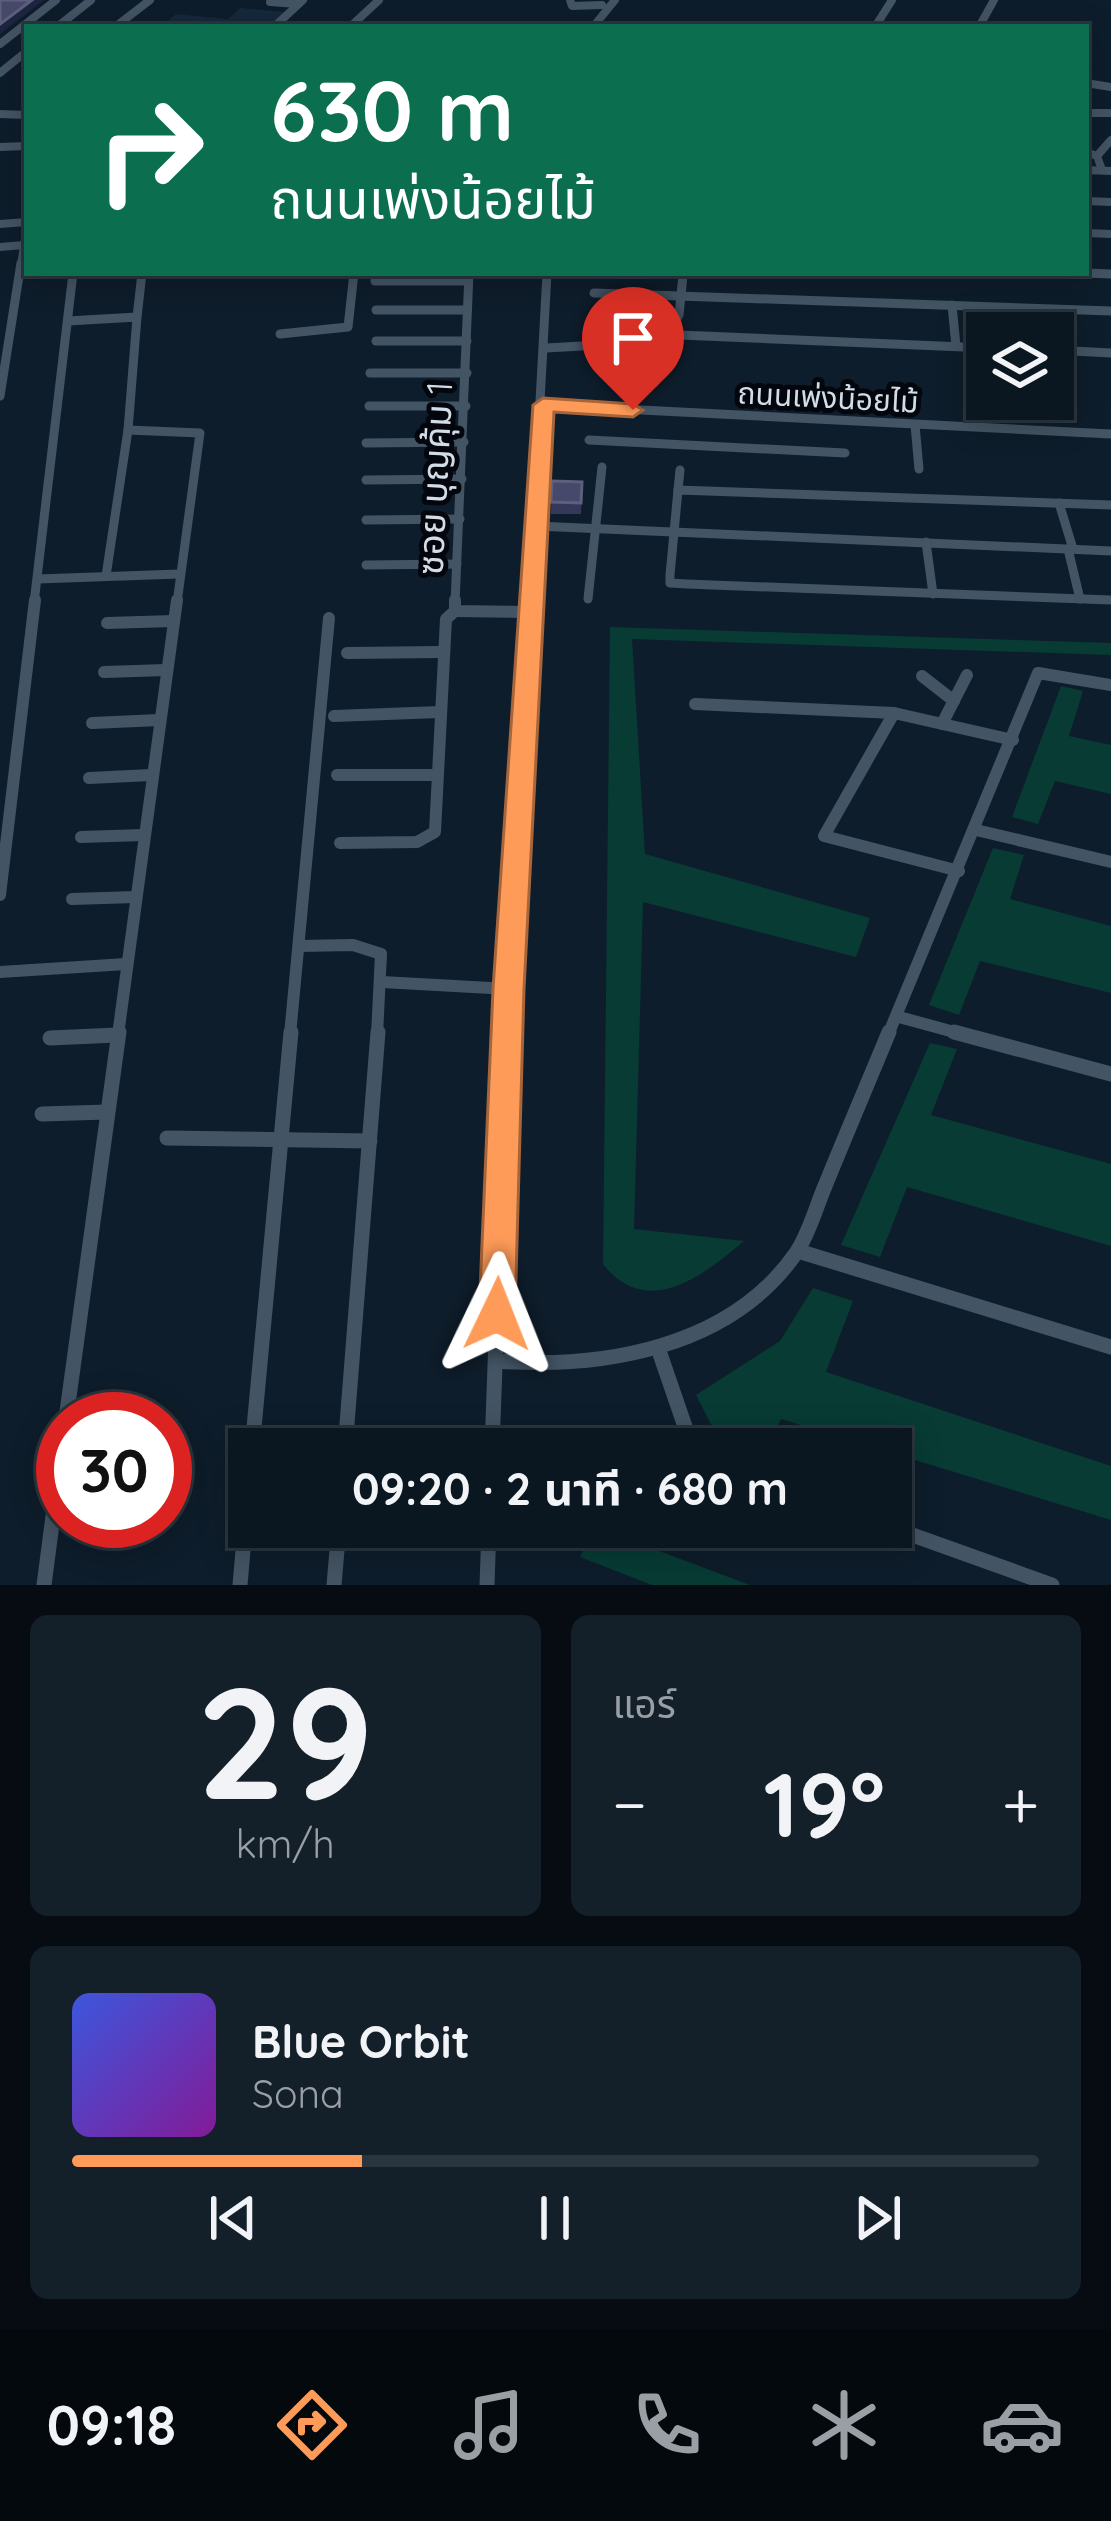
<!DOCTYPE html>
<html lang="th">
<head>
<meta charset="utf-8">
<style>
  :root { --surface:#0a1620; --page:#131f29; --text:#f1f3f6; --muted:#999fa5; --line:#2a353e; --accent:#ff9b59 }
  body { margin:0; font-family:Quicksand,"Noto Sans Thai",sans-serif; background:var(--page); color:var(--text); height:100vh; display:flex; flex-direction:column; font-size:45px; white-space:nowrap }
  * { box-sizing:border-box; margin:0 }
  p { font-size:39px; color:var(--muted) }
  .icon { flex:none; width:66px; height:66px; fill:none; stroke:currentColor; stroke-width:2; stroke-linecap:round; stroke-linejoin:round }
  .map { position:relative; height:1585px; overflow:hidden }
  .details { display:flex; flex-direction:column; gap:30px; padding:30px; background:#060c12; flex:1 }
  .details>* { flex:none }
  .banner { position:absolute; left:24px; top:24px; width:1065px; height:252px; border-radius:0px; box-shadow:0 6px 30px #0003,0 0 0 3px var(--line); background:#0b6e4f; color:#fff; overflow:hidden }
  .controls { position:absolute; left:966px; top:312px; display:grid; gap:24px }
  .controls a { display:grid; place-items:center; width:108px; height:108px; border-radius:0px; background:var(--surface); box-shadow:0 6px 30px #0003,0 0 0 3px var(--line); font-size:60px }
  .speed { position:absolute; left:36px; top:1392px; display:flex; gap:24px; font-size:60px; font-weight:700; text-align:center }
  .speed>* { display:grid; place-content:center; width:156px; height:156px; border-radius:50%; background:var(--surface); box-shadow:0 6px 30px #0003,0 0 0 3px var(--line); line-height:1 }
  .speed .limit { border:18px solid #d22; background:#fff; color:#111 }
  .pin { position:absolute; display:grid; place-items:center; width:102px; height:102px; color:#fff; margin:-123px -51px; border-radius:50% 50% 50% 0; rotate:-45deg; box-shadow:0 0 12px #0007 }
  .pin .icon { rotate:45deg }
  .me { position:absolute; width:132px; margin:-66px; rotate:2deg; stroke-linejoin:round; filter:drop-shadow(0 0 9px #0008) }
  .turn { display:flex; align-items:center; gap:42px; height:252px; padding:0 48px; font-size:54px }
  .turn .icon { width:156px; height:156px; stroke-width:2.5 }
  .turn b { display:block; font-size:84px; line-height:102px }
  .big { font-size:90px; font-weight:700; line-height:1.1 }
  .details .card { flex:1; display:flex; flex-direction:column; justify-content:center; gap:18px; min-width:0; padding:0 42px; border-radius:18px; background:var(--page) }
  .details .dial { align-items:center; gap:0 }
  .dial b { font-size:156px; line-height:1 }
  .song { display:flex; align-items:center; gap:36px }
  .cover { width:144px; height:144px; border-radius:18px; background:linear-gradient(135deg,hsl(230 70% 55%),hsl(290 70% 35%)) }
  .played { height:12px; border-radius:6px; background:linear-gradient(90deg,var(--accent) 30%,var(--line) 30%) }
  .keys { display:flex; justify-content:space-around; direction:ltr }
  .heat { display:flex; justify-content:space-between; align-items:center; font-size:66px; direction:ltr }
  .details .tiles { flex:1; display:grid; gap:30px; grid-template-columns:1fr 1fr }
  .card:last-child { grid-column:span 2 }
  .trip { position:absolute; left:228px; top:1428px; width:684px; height:120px; border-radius:0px; background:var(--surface); box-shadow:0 6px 30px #0003,0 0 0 3px var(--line); font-weight:700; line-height:120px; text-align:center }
  .tab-bar { display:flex; height:192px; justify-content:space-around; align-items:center; background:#04090d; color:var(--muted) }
  .tab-bar .icon { width:84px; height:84px }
  .tab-bar .selected { color:var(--accent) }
  .tab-bar b { font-size:54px; color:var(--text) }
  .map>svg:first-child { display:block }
  .built { fill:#14293b }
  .water { fill:#073b34 }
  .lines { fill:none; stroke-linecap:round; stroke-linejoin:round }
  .minor-far3 { stroke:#435464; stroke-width:8 }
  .minor-far2 { stroke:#435464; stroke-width:9 }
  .minor-far1 { stroke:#435464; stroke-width:12 }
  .minor { stroke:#435464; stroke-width:15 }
  .wall { fill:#35375b }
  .shaded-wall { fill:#1e2541 }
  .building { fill:#46496a; stroke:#5c607d; stroke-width:3 }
  .route { fill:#ff9b59; stroke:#a6653a; stroke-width:3 }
  .labels { text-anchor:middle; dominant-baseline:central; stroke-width:10; stroke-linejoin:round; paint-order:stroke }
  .far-street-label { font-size:30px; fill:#d3dde7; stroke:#03070d }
  .street-label { font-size:36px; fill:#d3dde7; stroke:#03070d }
</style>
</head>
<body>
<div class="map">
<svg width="1111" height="1585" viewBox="0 0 1111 1585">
  <rect width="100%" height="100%" fill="#0e1d2b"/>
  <polygon class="built" points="240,8 286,12 270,27 160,27 176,14 228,19"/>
  <g class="water">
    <path d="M610,627L1111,643V655L632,639L645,854L870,918L856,957L643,902L634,1229L744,1241C703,1276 647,1320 603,1264Z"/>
    <polygon points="1061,686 1083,691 1069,736 1111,745 1111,794 1055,781 1038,824 1012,817"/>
    <polygon points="993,848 1024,855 1010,899 1111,926 1111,993 980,961 959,1015 929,1005"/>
    <polygon points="930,1043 957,1049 931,1115 1111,1164 1111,1246 907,1187 880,1257 841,1245"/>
    <polygon points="813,1288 853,1301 826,1372 1111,1466 1111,1520 781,1419 767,1449 714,1430 696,1395 780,1341"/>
    <polygon points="595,1527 750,1585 652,1585 580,1557"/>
  </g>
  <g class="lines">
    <g class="minor-far3">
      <polyline points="570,0 572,6 602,5"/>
      <polyline points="270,2 298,4"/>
      <polyline points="57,27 91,0"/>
      <polyline points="115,27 150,0"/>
      <polyline points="274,27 303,0"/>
      <polyline points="350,27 379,0"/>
      <polyline points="593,27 615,0"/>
      <polyline points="875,27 892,0"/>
      <polyline points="979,27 994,0"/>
      <polyline points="0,44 56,0"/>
      <polyline points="0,73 27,51"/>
      <polyline points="1086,83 1111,87"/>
      <polyline points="1086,113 1111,113"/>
      <polyline points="0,114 27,115"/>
      <polyline points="0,147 27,146"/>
      <polyline points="1086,152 1097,156 1102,170"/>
      <polyline points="1097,156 1111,140"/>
      <polyline points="1086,170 1111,171"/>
      <polyline points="1086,201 1111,202"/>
      <polyline points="0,224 27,222"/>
      <polyline points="1086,233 1111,234"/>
      <polyline points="0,247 24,245"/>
      <polyline points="21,266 27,225"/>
    </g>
    <g class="minor-far2">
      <polyline points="1086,273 1111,274"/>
      <polyline points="375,281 468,281"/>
      <polyline points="594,293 1111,311"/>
      <polyline points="952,305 956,346"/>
      <polyline points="376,310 467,310"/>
      <polyline points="137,317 142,273"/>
      <polyline points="68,321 137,317 128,430 200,433 177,603"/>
      <polygon points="665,328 679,335 675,341 659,343 647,335"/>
      <polyline points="670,329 679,315 683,275"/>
      <polyline points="280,334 348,327 354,273"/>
      <polyline points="679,335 987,348"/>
      <polyline points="376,341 467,341"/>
      <polyline points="546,348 653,342"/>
      <polyline points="1053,350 1111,353"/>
      <polyline points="370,373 467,373"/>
      <polyline points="0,396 21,263"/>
      <polyline points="543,405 1111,434"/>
      <polyline points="369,406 466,406"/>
      <polyline points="915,425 919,469"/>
      <polyline points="589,440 845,453"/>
      <polyline points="366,443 464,442"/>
      <polyline points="366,480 462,479"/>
      <polyline points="678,490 680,470"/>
      <polyline points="1059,503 1073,549"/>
      <polyline points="1111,505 678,490 670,575 670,583 687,584 1111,600"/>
      <polyline points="366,520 460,519"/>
      <polyline points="536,526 1111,551"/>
      <polyline points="926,542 933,594"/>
      <polyline points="1068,549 1080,599"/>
      <polyline points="366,565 457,564"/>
      <polyline points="106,576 128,430"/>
      <polyline points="38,579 179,574"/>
      <polyline points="588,599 602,467"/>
      <polyline points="34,603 73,273"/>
      <polyline points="455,603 469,273"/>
      <polyline points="529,603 547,273"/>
    </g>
    <g class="minor-far1">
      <polyline points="455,600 455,611 530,612"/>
      <polyline points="107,623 173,621"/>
      <polyline points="347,653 442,652"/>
      <polyline points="104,672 166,670"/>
      <polyline points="922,676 954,701"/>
      <polyline points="695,704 894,713"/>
      <polyline points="334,716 439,712"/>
      <polyline points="92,723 159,720"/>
      <polyline points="942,724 967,675"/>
      <polyline points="337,775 437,775"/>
      <polyline points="89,778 151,775"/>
      <polyline points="976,830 1111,862"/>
      <polyline points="81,837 143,835"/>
      <polyline points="340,843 417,842 435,832 446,619 455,611"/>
      <polyline points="959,871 824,836 894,713 1013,740"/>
      <polyline points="0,895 35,600"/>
      <polyline points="72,899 135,897"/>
      <polyline points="299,946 353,945 381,954 377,1035"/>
      <polyline points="0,972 126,964"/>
      <polyline points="382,982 509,989"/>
      <polyline points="899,1017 965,1035"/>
      <polyline points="118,1035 177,600"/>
      <polyline points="290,1035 329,618"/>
      <polyline points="507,1035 530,600"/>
      <polyline points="888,1035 1038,673 1111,685"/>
    </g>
    <g class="minor">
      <polyline points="954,1032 1111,1074"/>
      <polyline points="50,1038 117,1035"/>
      <polyline points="42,1114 107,1112"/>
      <polyline points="167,1138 370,1141"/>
      <polyline points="798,1251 1111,1347"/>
      <polyline points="658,1348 691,1444 697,1449"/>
      <path d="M496,1361C603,1369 730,1348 796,1253C809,1234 816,1207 825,1186C846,1134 868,1083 889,1032"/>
      <polyline points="66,1419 119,1032"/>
      <polyline points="252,1449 291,1032"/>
      <polyline points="345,1449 378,1032"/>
      <polyline points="492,1449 507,1032"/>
      <polyline points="890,1527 1052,1585"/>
      <polyline points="44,1585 63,1440"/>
      <polyline points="240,1585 249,1483"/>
      <polyline points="334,1585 339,1527"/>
      <polyline points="487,1585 489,1527"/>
    </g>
  </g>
  <polygon class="wall" points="552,481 582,482 581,514 551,514"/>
  <polygon class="shaded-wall" points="32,0 44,0 0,34 0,24"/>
  <g class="building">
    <polygon points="0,0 32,0 0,24"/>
    <polygon points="552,481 582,482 581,503 551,502"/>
  </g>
  <polygon class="route" points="543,398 633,404 643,410 633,417 554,412 524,989 515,1314 510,1324 497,1328 485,1324 479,1314 493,989 533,405"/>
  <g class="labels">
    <g class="far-street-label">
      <text transform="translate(828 397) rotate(3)">ถนนเพ่งน้อยไม้</text>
    </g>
    <g class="street-label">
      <text transform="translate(434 478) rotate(-87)">ซอย บุญคุ้ม 1</text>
    </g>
  </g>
</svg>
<div class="controls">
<a><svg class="icon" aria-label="layers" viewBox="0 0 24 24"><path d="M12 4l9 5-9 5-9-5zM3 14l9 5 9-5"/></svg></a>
</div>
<div class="speed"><div class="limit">30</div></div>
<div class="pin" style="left:633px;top:410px;background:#d93025"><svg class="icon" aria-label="arrive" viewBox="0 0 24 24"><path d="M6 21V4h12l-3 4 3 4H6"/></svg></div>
<svg class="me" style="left:497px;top:1314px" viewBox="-20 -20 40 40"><path d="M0-17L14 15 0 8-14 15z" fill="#ff9b59" stroke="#fff" stroke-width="4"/></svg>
<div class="trip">09:20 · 2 นาที · 680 m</div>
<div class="banner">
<div class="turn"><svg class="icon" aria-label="right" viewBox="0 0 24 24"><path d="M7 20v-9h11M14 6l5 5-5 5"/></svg><div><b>630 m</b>ถนนเพ่งน้อยไม้</div></div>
</div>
</div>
<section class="details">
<div class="tiles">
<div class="card dial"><b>29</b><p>km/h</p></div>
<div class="card"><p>แอร์</p>
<div class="heat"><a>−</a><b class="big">19°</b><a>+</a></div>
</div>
<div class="card">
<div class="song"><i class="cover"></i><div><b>Blue Orbit</b><p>Sona</p></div></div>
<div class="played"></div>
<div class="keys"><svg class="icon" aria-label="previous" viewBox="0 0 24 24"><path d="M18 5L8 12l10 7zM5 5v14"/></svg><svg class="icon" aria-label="pause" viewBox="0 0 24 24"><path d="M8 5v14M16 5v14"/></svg><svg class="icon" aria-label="next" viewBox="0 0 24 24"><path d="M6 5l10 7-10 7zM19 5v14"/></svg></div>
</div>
</div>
</section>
<nav class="tab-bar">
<b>09:18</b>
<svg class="icon selected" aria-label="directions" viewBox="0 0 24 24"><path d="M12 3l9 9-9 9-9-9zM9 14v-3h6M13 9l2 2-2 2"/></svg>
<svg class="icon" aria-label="music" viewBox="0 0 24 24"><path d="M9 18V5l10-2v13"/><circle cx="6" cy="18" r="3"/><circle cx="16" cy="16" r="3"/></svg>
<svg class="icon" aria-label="phone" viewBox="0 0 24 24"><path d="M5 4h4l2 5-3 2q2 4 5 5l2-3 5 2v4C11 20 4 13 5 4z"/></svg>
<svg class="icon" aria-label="climate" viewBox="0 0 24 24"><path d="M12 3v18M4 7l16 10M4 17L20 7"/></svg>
<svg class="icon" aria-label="car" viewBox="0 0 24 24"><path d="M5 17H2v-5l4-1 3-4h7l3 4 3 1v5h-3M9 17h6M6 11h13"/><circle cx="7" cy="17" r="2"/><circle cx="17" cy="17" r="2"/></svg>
</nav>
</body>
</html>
